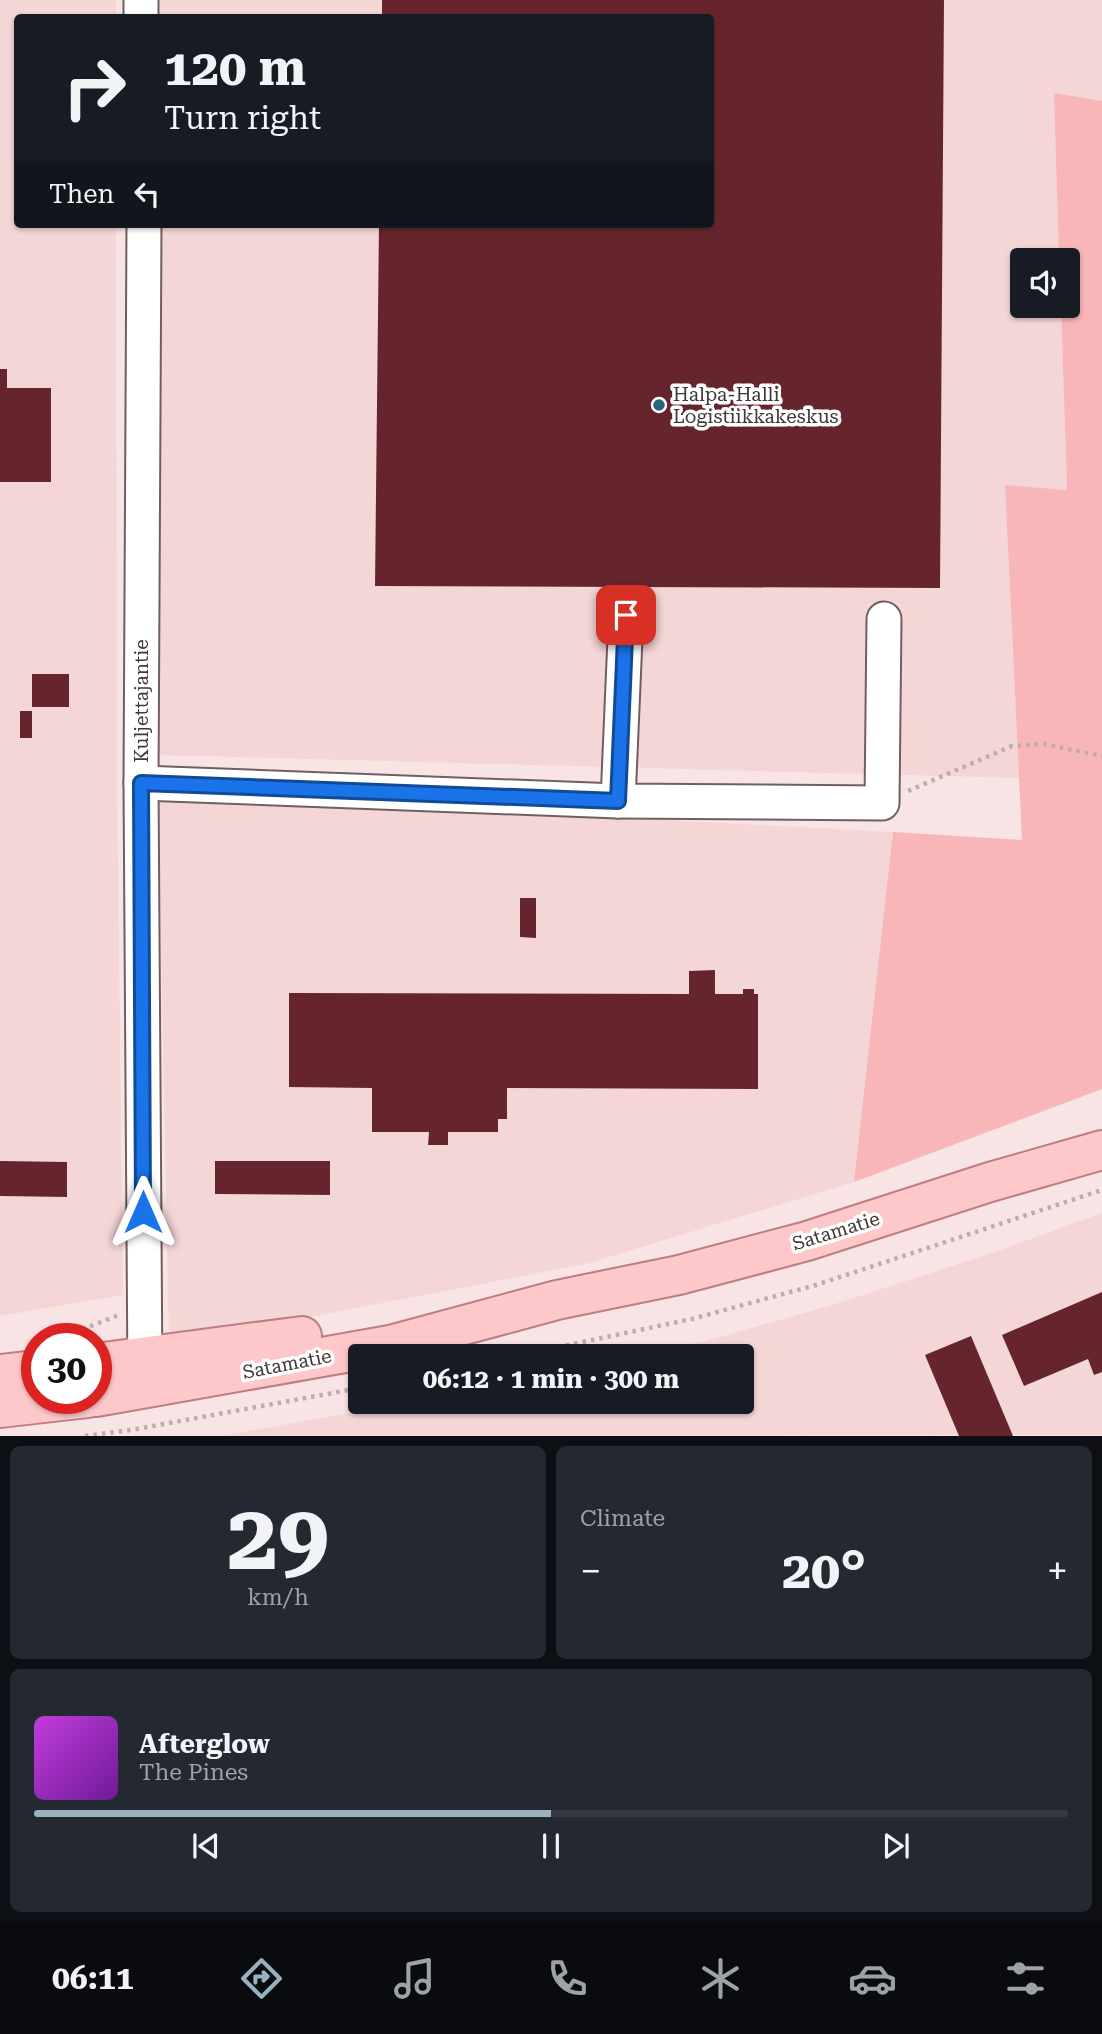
<!DOCTYPE html>
<html lang="en">
<head>
<meta charset="utf-8">
<style>
  :root { --surface:#171b24; --page:#242831; --text:#f1f3f6; --muted:#9ea1a6; --line:#363941; --accent:#96b3bf }
  body { margin:0; font-family:"Roboto Serif",serif; background:var(--page); color:var(--text); height:100vh; display:flex; flex-direction:column; font-size:26px; white-space:nowrap }
  * { box-sizing:border-box; margin:0 }
  p { font-size:23px; color:var(--muted) }
  .icon { flex:none; width:38px; height:38px; fill:none; stroke:currentColor; stroke-width:2; stroke-linecap:round; stroke-linejoin:round }
  .map { position:relative; height:1436px; overflow:hidden }
  .drawer { display:flex; flex-direction:column; gap:10px; padding:10px; background:#0d0f14; flex:1 }
  .drawer>* { flex:none }
  .hud { position:absolute; left:14px; top:14px; width:700px; height:214px; border-radius:7px; box-shadow:0 2px 5px #0004; background:#171b24; color:var(--text); overflow:hidden }
  .fabs { position:absolute; left:1010px; top:248px; display:grid; gap:14px }
  .fabs a { display:grid; place-items:center; width:70px; height:70px; border-radius:7px; background:var(--surface); box-shadow:0 2px 5px #0004; font-size:35px }
  .speed { position:absolute; left:21px; top:1323px; display:flex; gap:14px; font-size:35px; font-weight:700; text-align:center }
  .speed>* { display:grid; place-content:center; width:91px; height:91px; border-radius:50%; background:var(--surface); box-shadow:0 2px 5px #0004; line-height:1 }
  .speed .limit { border:10px solid #d22; background:#fff; color:#111 }
  .pin { position:absolute; display:grid; place-items:center; width:60px; height:60px; color:#fff; margin:-30px; border-radius:14px; box-shadow:0 4px 10px #0006 }
  .me { position:absolute; width:77px; margin:-38px; rotate:0deg; stroke-linejoin:round; filter:drop-shadow(0 0 5px #0008) }
  .turn { display:flex; align-items:center; gap:24px; height:147px; padding:0 35px; font-size:32px }
  .turn .icon { width:91px; height:91px; stroke-width:2.5 }
  .turn b { display:block; font-size:49px; line-height:60px }
  .then { display:flex; align-items:center; height:66px; padding:0 35px; background:#0003; gap:14px; font-size:26px }
  .big { font-size:52px; font-weight:700; line-height:1.1 }
  .drawer .tile { flex:1; display:flex; flex-direction:column; justify-content:center; gap:10px; min-width:0; padding:0 24px; border-radius:10px; background:var(--page) }
  .drawer .dial { align-items:center; gap:0 }
  .dial b { font-size:91px; line-height:1 }
  .song { display:flex; align-items:center; gap:21px }
  .cover { width:84px; height:84px; border-radius:10px; background:linear-gradient(135deg,hsl(290 70% 55%),hsl(280 70% 35%)) }
  .played { height:7px; border-radius:4px; background:linear-gradient(90deg,var(--accent) 50%,var(--line) 50%) }
  .keys { display:flex; justify-content:space-around; direction:ltr }
  .heat { display:flex; justify-content:space-between; align-items:center; font-size:38px; direction:ltr }
  .drawer .tiles { flex:1; display:grid; gap:10px; grid-template-columns:1fr 1fr }
  .tile:last-child { grid-column:span 2 }
  .trip { position:absolute; left:348px; top:1344px; width:406px; height:70px; border-radius:7px; background:var(--surface); box-shadow:0 2px 5px #0004; font-weight:700; line-height:70px; text-align:center }
  .dock { display:flex; height:112px; justify-content:space-around; align-items:center; background:#090b0e; color:var(--muted) }
  .dock .icon { width:49px; height:49px }
  .dock .active { color:var(--accent) }
  .dock b { font-size:32px; color:var(--text) }
  .map>svg:first-child { display:block }
  .built { fill:#f4d6d7 }
  .green { fill:#f9b6b9 }
  .building { fill:#66252d }
  .lines { fill:none; stroke-linecap:round; stroke-linejoin:round }
  .minor-casing { stroke:#715f60; stroke-width:37 }
  .major-casing { stroke:#bc7e81; stroke-width:42 }
  .path { stroke:#beadae; stroke-width:4.5; stroke-dasharray:3.5 5; stroke-linecap:butt }
  .minor { stroke:#fff; stroke-width:33 }
  .major { stroke:#fec8cb; stroke-width:38 }
  .route-casing { stroke:#114b97; stroke-width:18 }
  .route { stroke:#1a73e8; stroke-width:12 }
  .poi-dot { fill:#27657c; stroke:#fff; stroke-width:2.5 }
  .labels { text-anchor:middle; dominant-baseline:central; stroke-width:7; stroke-linejoin:round; paint-order:stroke }
  .poi-label { font-size:19px; fill:#403838; stroke:#fff; text-anchor:start }
  .street-label { font-size:19px; fill:#403838; stroke:#fff }
</style>
</head>
<body>
<div class="map">
<svg width="1102" height="1436" viewBox="0 0 1102 1436">
  <rect width="100%" height="100%" fill="#f9e4e5"/>
  <g class="built">
    <polygon points="0,0 116,0 116,17 18,18 18,224 116,224 117,773 123,1295 0,1316"/>
    <polygon points="160,0 1102,0 1102,101 1054,94 1059,261 1022,261 1022,306 1061,306 1067,490 1005,486 1019,778 159,755 156,645 158,224 710,224 710,18 159,18"/>
    <polygon points="158,793 893,832 854,1182 590,1263 169,1344"/>
    <polygon points="1102,1213 1102,1435 221,1436 411,1402 742,1402 742,1356 632,1356 702,1342 832,1305 989,1254"/>
  </g>
  <polygon class="green" points="1054,93 1102,101 1102,1089 854,1182 893,832 1022,840 1005,485 1067,490 1061,306 1068,306 1068,261 1059,261"/>
  <g class="building">
    <polygon points="382,0 944,0 940,588 375,586 379,224 710,224 710,18 382,18"/>
    <polygon points="0,369 7,369 7,388 51,388 51,482 0,482"/>
    <rect x="32" y="674" width="37" height="33"/>
    <rect x="20" y="711" width="12" height="27"/>
    <polygon points="520,898 536,898 536,938 520,937"/>
    <polygon points="715,970 715,994 743,994 743,989 754,989 754,994 758,994 758,1089 507,1088 507,1119 498,1119 498,1132 448,1132 448,1145 428,1145 429,1132 372,1132 372,1088 289,1087 289,993 689,994 689,971"/>
    <polygon points="0,1161 67,1162 67,1197 0,1196"/>
    <polygon points="215,1161 330,1161 330,1195 215,1194"/>
    <polygon points="1102,1292 1102,1372 1094,1375 1088,1359 1024,1386 1002,1335"/>
    <polygon points="971,1336 1013,1436 959,1436 925,1355"/>
  </g>
  <g class="lines">
    <defs>
      <g id="minor">
        <polyline points="141,18 141,0"/>
        <polyline points="144,224 141,783 145,1383"/>
        <polyline points="141,783 618,801 882,803 884,619"/>
        <polyline points="618,801 626,615"/>
      </g>
      <g id="major">
        <polyline points="96,1363 302,1336"/>
        <polyline points="0,1374 37,1370"/>
        <polyline points="96,1397 390,1345 557,1300 679,1275 807,1241 990,1182 1102,1150"/>
        <polyline points="0,1408 88,1398"/>
      </g>
    </defs>
    <use href="#minor" class="minor-casing"/>
    <use href="#major" class="major-casing"/>
    <g class="path">
      <polyline points="908,791 1012,746 1044,744 1102,756"/>
      <polyline points="41,1338 65,1336 119,1315"/>
      <polyline points="516,1356 692,1319 816,1285 1102,1190"/>
      <polyline points="85,1436 131,1430 360,1388"/>
    </g>
    <use href="#minor" class="minor"/>
    <use href="#major" class="major"/>
  </g>
  <g class="lines">
    <defs>
      <polyline id="route" points="143,1212 141,783 618,801 626,615"/>
    </defs>
    <use href="#route" class="route-casing"/>
    <use href="#route" class="route"/>
  </g>
  <circle class="poi-dot" cx="659" cy="405" r="7"/>
  <g class="labels">
    <g class="poi-label">
      <text x="673" y="394">Halpa-Halli<tspan x="673" dy="22">Logistiikkakeskus</tspan></text>
    </g>
    <g class="street-label">
      <text transform="translate(141 701) rotate(-90)">Kuljettajantie</text>
      <text transform="translate(836 1231) rotate(-17)">Satamatie</text>
      <text transform="translate(287 1364) rotate(-11)">Satamatie</text>
    </g>
  </g>
</svg>
<div class="fabs">
<a><svg class="icon" aria-label="sound" viewBox="0 0 24 24"><path d="M4 9h4l5-4v14l-5-4H4zM17 9q2 3 0 6"/></svg></a>
</div>
<div class="speed"><div class="limit">30</div></div>
<div class="pin" style="left:626px;top:615px;background:#d93025"><svg class="icon" aria-label="arrive" viewBox="0 0 24 24"><path d="M6 21V4h12l-3 4 3 4H6"/></svg></div>
<svg class="me" style="left:143px;top:1212px" viewBox="-20 -20 40 40"><path d="M0-17L14 15 0 8-14 15z" fill="#1a73e8" stroke="#fff" stroke-width="4"/></svg>
<div class="trip">06:12 · 1 min · 300 m</div>
<div class="hud">
<div class="turn"><svg class="icon" aria-label="right" viewBox="0 0 24 24"><path d="M7 20v-9h11M14 6l5 5-5 5"/></svg><div><b>120 m</b>Turn right</div></div>
<div class="then">Then<svg class="icon" aria-label="left" viewBox="0 0 24 24"><path d="M17 20v-9H6M10 6l-5 5 5 5"/></svg></div>
</div>
</div>
<section class="drawer">
<div class="tiles">
<div class="tile dial"><b>29</b><p>km/h</p></div>
<div class="tile"><p>Climate</p>
<div class="heat"><a>−</a><b class="big">20°</b><a>+</a></div>
</div>
<div class="tile">
<div class="song"><i class="cover"></i><div><b>Afterglow</b><p>The Pines</p></div></div>
<div class="played"></div>
<div class="keys"><svg class="icon" aria-label="previous" viewBox="0 0 24 24"><path d="M18 5L8 12l10 7zM5 5v14"/></svg><svg class="icon" aria-label="pause" viewBox="0 0 24 24"><path d="M8 5v14M16 5v14"/></svg><svg class="icon" aria-label="next" viewBox="0 0 24 24"><path d="M6 5l10 7-10 7zM19 5v14"/></svg></div>
</div>
</div>
</section>
<nav class="dock">
<b>06:11</b>
<svg class="icon active" aria-label="directions" viewBox="0 0 24 24"><path d="M12 3l9 9-9 9-9-9zM9 14v-3h6M13 9l2 2-2 2"/></svg>
<svg class="icon" aria-label="music" viewBox="0 0 24 24"><path d="M9 18V5l10-2v13"/><circle cx="6" cy="18" r="3"/><circle cx="16" cy="16" r="3"/></svg>
<svg class="icon" aria-label="phone" viewBox="0 0 24 24"><path d="M5 4h4l2 5-3 2q2 4 5 5l2-3 5 2v4C11 20 4 13 5 4z"/></svg>
<svg class="icon" aria-label="climate" viewBox="0 0 24 24"><path d="M12 3v18M4 7l16 10M4 17L20 7"/></svg>
<svg class="icon" aria-label="car" viewBox="0 0 24 24"><path d="M5 17H2v-5l4-1 3-4h7l3 4 3 1v5h-3M9 17h6M6 11h13"/><circle cx="7" cy="17" r="2"/><circle cx="17" cy="17" r="2"/></svg>
<svg class="icon" aria-label="filters" viewBox="0 0 24 24"><path d="M4 7h16M4 17h16"/><circle cx="9" cy="7" r="2"/><circle cx="15" cy="17" r="2"/></svg>
</nav>
</body>
</html>
